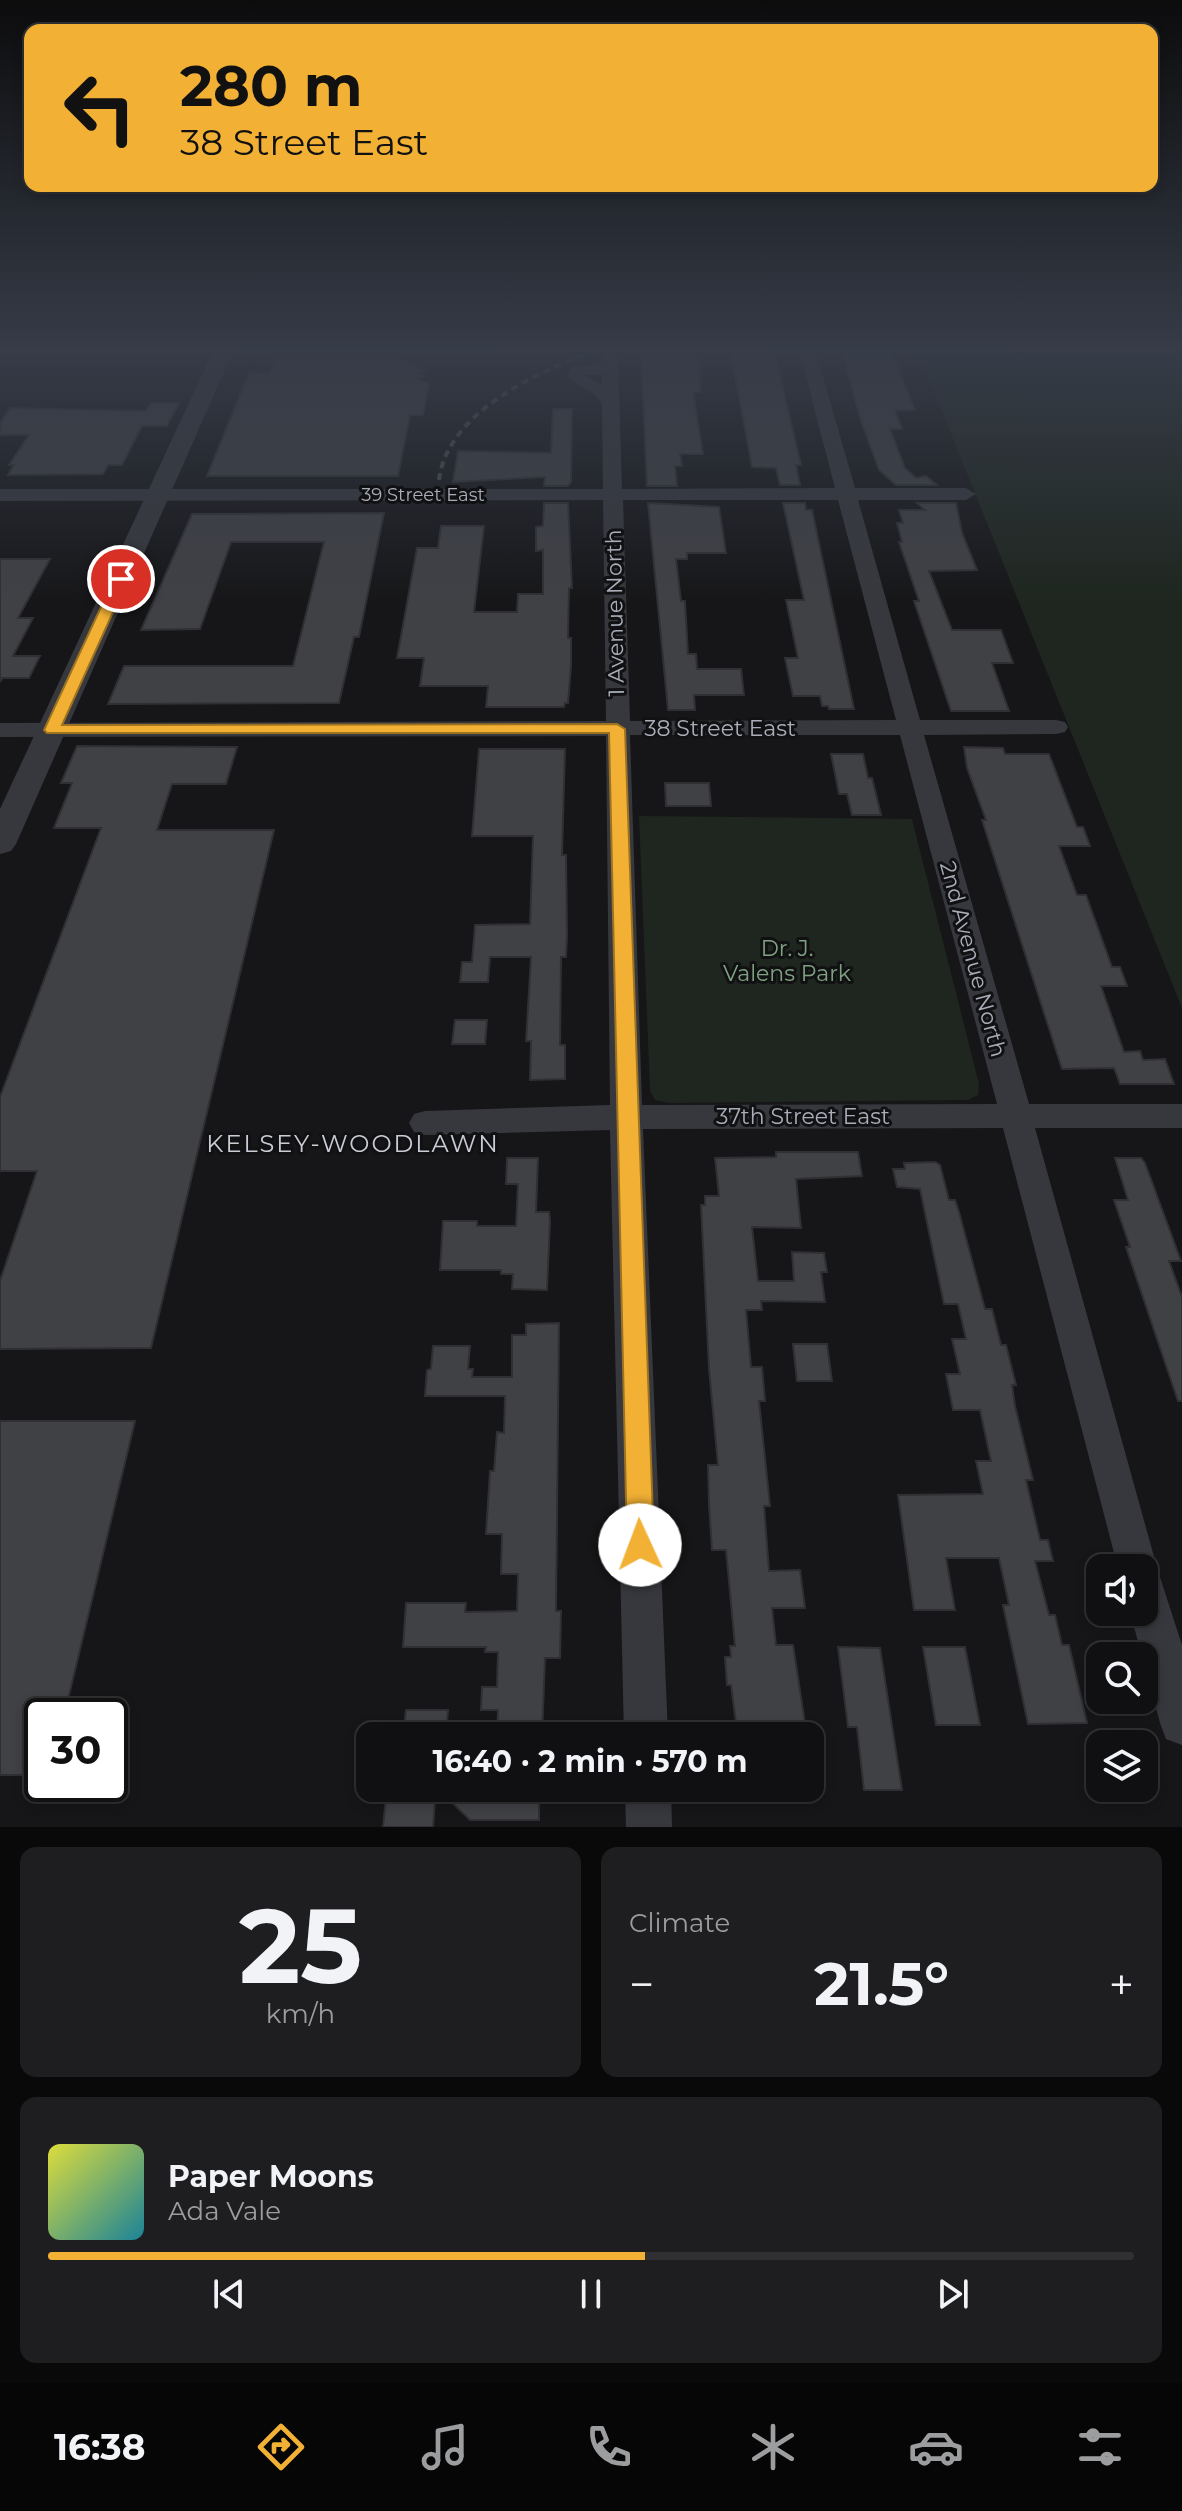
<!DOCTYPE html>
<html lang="en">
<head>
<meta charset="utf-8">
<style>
  :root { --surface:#101012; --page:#1e1e20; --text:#f1f3f6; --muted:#9c9d9f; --line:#303032; --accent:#f2b134 }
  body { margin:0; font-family:Montserrat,sans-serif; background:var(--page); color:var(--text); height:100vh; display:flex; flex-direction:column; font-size:30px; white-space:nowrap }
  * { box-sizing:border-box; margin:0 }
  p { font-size:26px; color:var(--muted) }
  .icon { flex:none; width:44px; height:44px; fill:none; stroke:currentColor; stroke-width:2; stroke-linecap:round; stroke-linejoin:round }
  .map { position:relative; height:1827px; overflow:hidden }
  .details { display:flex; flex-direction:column; gap:20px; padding:20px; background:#09090a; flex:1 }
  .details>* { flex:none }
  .top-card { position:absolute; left:24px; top:24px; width:1134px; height:168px; border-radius:16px; box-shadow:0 4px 12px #0003,0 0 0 2px var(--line); background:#f2b134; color:#111; overflow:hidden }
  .buttons { position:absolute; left:1086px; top:1554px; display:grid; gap:16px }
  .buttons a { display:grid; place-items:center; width:72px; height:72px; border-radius:16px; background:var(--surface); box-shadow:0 4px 12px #0003,0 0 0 2px var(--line); font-size:40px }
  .speed { position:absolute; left:24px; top:1698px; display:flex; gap:16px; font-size:40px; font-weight:700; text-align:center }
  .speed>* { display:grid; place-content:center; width:104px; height:104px; border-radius:50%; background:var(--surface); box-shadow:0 4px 12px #0003,0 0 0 2px var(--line); line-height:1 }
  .speed .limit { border:4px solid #111; border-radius:12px; background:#fff; color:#111 }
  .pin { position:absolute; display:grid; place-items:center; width:68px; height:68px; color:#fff; margin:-34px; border:4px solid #fff; border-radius:50%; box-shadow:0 2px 8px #0007 }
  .me { position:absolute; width:88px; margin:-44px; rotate:358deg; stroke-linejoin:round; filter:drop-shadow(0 0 6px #0008) }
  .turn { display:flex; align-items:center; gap:28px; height:168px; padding:0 24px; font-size:36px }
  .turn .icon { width:104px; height:104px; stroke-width:2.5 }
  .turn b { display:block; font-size:56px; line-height:68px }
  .big { font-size:60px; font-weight:700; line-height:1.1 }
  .details .widget { flex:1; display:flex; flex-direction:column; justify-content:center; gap:12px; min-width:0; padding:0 28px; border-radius:16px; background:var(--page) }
  .details .dial { align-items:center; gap:0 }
  .dial b { font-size:104px; line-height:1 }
  .song { display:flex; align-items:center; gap:24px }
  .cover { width:96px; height:96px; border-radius:12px; background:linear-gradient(135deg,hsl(60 70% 55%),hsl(190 70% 35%)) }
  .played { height:8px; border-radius:4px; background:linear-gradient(90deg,var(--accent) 55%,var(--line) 55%) }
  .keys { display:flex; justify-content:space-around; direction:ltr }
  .heat { display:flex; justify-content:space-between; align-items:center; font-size:44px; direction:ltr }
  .details .tiles { flex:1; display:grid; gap:20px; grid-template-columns:1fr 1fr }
  .widget:last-child { grid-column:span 2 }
  .trip { position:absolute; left:356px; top:1722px; width:468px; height:80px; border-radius:16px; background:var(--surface); box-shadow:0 4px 12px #0003,0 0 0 2px var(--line); font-weight:700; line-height:80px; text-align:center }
  .tabs { display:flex; height:128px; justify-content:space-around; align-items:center; background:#060607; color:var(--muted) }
  .tabs .icon { width:56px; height:56px }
  .tabs .on { color:var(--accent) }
  .tabs b { font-size:36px; color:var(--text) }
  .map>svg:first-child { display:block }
  .green { fill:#1e261f }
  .building { fill:#404145; stroke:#303034; stroke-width:2 }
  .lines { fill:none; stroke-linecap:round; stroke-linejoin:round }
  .minor { fill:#37383d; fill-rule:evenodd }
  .tertiary { fill:#37383d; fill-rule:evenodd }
  .rail { stroke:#4a4c52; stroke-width:4; stroke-dasharray:7 5; stroke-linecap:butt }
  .route { fill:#f2b134; stroke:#9d7322; stroke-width:2 }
  .labels { text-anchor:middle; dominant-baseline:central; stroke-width:6; stroke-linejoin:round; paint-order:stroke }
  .far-street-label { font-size:18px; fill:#a8adb8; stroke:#111113 }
  .street-label { font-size:22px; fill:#a8adb8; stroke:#111113 }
  .park-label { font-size:22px; fill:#7fa381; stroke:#111113 }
  .neighbourhood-label { font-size:24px; letter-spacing:2px; fill:#c9ccd4; stroke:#111113 }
</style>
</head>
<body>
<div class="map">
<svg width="1182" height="1827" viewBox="0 0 1182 1827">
  <rect width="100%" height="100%" fill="#161618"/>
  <g class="green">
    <polygon points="917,349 1182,349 1182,1008"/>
    <polygon points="639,816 912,819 979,1084 978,1095 968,1100 668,1103 655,1100 650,1091"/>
  </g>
  <g class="building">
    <polygon points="755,349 774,349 801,465 796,465 800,485 780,485 776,468 752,467 731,354 756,354"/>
    <polygon points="841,349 890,349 915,410 895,410 902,429 890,429 905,468 916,478 926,476 937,485 896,485 879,470 861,421"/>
    <polygon points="641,352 698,352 701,392 693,392 703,454 680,454 682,466 675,466 677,486 647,486"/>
    <polygon points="275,359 400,359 426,370 418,373 424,376 416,378 429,384 423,415 410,415 398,476 207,476 249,373 270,373"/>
    <polygon points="151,403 179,403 167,426 142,426 122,465 108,465 103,474 8,475 14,465 9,465 29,435 0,435 0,423 10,408 146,411"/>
    <polygon points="553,409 572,409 571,482 568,486 544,486 545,477 453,482 458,451 551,453"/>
    <polygon points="544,503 568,503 572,588 569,588 568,638 571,638 571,666 568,703 565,703 564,707 486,707 488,686 420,686 424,658 397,658 417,548 438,548 441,526 484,526 474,612 517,612 518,594 543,594 543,550 536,551 536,527 543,526"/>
    <polygon points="648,503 719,507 726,553 687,553 687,559 676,559 681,601 685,601 688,654 696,654 697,669 741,669 744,695 694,695 695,710 668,710"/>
    <polygon points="783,503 805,503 806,510 812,510 854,709 829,709 828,706 822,706 820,696 793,696 785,658 798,658 786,600 804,600"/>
    <polygon points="917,503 956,503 962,533 977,570 929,571 952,630 1001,630 1013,663 992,663 1009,711 951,711 914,601 919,601 899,542 902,542 897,523 903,523 899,510 925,510"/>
    <polygon points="384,513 359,637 354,637 339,703 108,704 124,666 293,666 324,542 231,542 200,629 141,630 192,514"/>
    <polygon points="0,559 50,559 18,618 33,618 13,656 40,656 29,678 2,678 0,682"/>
    <polygon points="77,746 237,747 226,784 172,784 157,830 274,830 151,1348 0,1349 0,1281 37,1171 0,1171 0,1097 101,828 54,828 72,783 61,783"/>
    <polygon points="964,747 1003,748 1005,754 1049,754 1077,827 1083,827 1090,846 1059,846 1077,895 1086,895 1112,967 1120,967 1127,986 1101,986 1124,1052 1140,1051 1143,1060 1165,1059 1174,1084 1120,1084 1114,1068 1062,1069 982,820 986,820 967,768"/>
    <polygon points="479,749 565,749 562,855 566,855 567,935 566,957 561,957 560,1045 565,1045 565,1079 530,1080 531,1041 526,1041 531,957 490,957 488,982 460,982 462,962 472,962 475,925 530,924 533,836 472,836"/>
    <polygon points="831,754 863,754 868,778 872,778 881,815 852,815 847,794 839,794"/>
    <polygon points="665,783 709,783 711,806 666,806"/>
    <polygon points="455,1020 487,1020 485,1044 452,1044"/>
    <polygon points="776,1152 858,1152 862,1176 796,1179 801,1228 752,1227 758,1281 794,1281 792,1252 824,1253 827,1272 821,1272 825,1302 761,1301 762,1310 746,1310 751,1367 762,1367 765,1401 759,1401 770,1506 764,1506 769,1571 800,1570 805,1608 772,1608 776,1645 793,1645 805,1723 736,1723 731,1685 727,1685 725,1657 731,1657 730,1646 735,1646 726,1550 712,1550 709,1505 708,1465 718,1465 709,1369 701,1205 705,1205 705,1196 719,1196 715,1158 776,1157"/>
    <polygon points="507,1158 538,1158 536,1212 549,1212 550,1221 547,1290 512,1289 513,1274 501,1274 501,1270 440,1270 443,1221 477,1221 477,1226 516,1226 518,1184 506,1184"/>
    <polygon points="1115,1158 1141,1158 1145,1163 1181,1261 1169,1261 1182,1297 1182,1401 1178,1401 1126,1247 1130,1247 1114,1200 1128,1200"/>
    <polygon points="935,1162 940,1165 949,1200 955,1200 959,1212 985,1309 992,1309 1001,1345 1006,1345 1016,1385 1012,1385 1015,1406 1033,1480 1026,1480 1040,1540 1048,1540 1053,1561 1035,1561 1049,1615 1055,1615 1062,1645 1069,1645 1087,1723 1028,1724 1003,1605 1009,1605 999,1558 946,1558 955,1610 914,1610 898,1495 983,1494 976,1461 991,1461 980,1410 953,1410 946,1374 960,1374 952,1339 966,1339 958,1304 944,1304 920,1189 897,1187 893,1169 905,1169 904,1163"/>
    <polygon points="559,1323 556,1611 561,1611 560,1658 545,1658 542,1736 504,1736 497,1734 498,1710 481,1710 482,1687 497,1687 498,1652 485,1652 486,1647 403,1647 406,1603 466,1603 465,1612 517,1611 518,1574 501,1574 502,1534 486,1534 490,1471 494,1471 497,1432 504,1433 505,1396 425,1396 427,1370 431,1369 433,1346 470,1346 468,1369 473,1369 472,1377 512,1377 512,1335 526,1335 526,1324"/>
    <polygon points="793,1344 827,1344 832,1381 797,1381"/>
    <polygon points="0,1421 135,1421 64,1716 42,1716 42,1775 0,1775"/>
    <polygon points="838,1647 880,1648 902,1790 864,1790 857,1727 848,1727"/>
    <polygon points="923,1647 965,1647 980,1725 936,1725"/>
    <polygon points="406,1710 448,1710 446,1736 403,1736"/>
    <polygon points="387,1788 436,1788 433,1827 383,1827"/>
    <polygon points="437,1788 539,1788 539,1820 470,1820"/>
  </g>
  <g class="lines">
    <g class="minor">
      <path d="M799,349H815L855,488H966L976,494L966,500H858L920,720H1056L1065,722L1068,727L1065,732L1056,734L924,735L1029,1104H1182V1128H1035L1158,1571L1182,1645V1745L1166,1739L1160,1723L1130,1612H1144V1568H1118L1003,1128L643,1129L668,1736H624L610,1130L425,1135L414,1132L409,1123L414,1114L425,1111L610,1105L606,736L0,737V723L606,721L603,500L0,501V489H603L602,404L596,396L566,377L571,367L602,364L604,354L610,353L618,358L622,489L835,488ZM602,374V385L584,375ZM623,500H838L896,720L630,721ZM630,735H900L997,1104L642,1105Z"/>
      <polygon points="625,1788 671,1788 672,1827 626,1827"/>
    </g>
    <polygon class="tertiary" points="214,349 234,349 16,844 11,851 0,854 0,809"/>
    <path class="rail" d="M439,480C447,411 543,369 600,349"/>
  </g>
  <linearGradient id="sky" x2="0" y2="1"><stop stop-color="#0c0c0d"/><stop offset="0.58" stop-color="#363c48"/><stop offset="1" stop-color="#363c48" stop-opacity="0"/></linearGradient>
  <rect width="1182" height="605" fill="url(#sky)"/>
  <polygon class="route" points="121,575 128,579 62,725 617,724 625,729 654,1545 650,1554 640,1558 631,1554 627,1545 609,733 47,733 44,730 114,579"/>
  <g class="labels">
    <g class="far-street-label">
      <text x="423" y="495">39 Street East</text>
    </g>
    <g class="street-label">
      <text transform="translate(615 613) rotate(-91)">1 Avenue North</text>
      <text x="720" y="728">38 Street East</text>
      <text transform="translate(973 959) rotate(75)">2nd Avenue North</text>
      <text x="803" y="1116">37th Street East</text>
    </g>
    <g class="park-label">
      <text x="787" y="948">Dr. J.<tspan x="787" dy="25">Valens Park</tspan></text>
    </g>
    <g class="neighbourhood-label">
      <text x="353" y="1143">KELSEY-WOODLAWN</text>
    </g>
  </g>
</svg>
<div class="buttons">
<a><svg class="icon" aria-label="sound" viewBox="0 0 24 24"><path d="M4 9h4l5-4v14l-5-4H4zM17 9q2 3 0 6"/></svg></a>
<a><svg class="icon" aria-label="search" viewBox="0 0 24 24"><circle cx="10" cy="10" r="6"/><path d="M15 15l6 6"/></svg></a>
<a><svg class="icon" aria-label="layers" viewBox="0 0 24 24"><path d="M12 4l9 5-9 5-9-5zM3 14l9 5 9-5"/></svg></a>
</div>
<div class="speed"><div class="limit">30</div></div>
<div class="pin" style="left:121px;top:579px;background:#d93025"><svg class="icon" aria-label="arrive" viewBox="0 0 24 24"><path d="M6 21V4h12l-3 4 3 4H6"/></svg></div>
<svg class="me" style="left:640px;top:1545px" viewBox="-20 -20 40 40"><circle r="19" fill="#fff"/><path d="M0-13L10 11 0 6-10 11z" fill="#f2b134"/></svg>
<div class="trip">16:40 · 2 min · 570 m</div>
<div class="top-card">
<div class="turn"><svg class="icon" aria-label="left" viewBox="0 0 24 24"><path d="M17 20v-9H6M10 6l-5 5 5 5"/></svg><div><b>280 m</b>38 Street East</div></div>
</div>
</div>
<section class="details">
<div class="tiles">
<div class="widget dial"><b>25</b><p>km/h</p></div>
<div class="widget"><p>Climate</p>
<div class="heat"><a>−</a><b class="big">21.5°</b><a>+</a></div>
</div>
<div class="widget">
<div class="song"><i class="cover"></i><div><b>Paper Moons</b><p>Ada Vale</p></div></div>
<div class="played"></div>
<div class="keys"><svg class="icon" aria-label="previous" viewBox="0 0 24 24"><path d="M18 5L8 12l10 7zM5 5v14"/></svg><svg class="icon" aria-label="pause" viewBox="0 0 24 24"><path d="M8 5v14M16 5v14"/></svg><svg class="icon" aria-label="next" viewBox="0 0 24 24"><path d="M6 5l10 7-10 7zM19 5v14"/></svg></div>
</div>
</div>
</section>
<nav class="tabs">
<b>16:38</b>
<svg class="icon on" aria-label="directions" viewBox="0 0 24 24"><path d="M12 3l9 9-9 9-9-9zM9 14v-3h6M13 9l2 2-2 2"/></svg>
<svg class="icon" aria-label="music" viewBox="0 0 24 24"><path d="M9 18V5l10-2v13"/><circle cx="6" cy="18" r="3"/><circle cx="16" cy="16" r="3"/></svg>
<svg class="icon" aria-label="phone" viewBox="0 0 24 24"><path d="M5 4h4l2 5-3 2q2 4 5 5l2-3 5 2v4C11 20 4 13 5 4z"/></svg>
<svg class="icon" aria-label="climate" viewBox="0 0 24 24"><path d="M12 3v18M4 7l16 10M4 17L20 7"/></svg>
<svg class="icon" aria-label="car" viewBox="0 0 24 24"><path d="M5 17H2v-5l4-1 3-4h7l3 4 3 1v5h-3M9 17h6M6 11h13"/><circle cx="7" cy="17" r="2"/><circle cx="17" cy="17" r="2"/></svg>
<svg class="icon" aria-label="filters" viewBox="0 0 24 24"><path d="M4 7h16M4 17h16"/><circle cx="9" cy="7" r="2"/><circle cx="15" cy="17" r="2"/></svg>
</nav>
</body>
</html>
